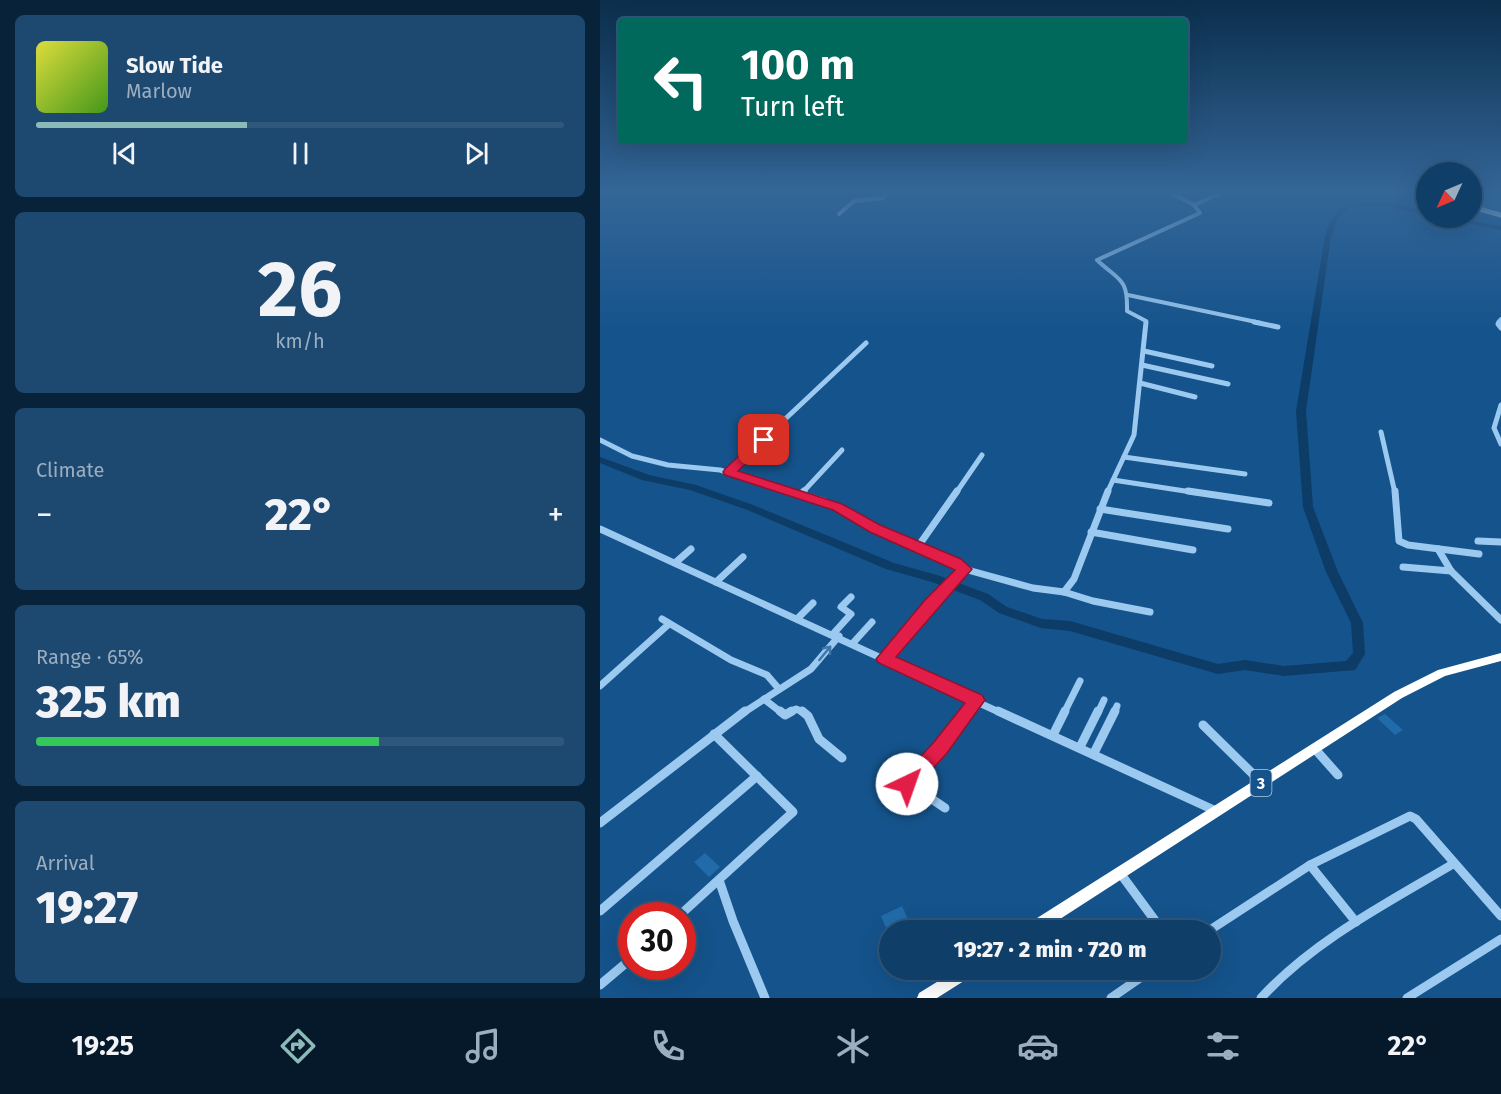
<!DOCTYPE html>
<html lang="en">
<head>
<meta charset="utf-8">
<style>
  :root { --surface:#0f3e68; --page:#1d4971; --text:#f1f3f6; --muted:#9baec0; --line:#2f577c; --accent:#8bbbb9 }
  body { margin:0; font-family:"Fira Sans",sans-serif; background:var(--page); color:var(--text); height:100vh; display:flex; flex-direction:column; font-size:22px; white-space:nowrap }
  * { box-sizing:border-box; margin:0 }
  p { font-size:20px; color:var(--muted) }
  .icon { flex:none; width:33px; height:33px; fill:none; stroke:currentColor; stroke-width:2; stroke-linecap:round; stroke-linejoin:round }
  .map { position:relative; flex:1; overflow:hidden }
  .drawer { display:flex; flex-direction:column; gap:15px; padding:15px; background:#082239; width:600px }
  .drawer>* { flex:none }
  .top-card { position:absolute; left:18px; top:18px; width:570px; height:126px; border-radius:6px; box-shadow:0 6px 24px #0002,0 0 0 2px var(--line); background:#00695c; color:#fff; overflow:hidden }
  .needle { width:39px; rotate:226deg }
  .buttons { position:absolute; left:816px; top:162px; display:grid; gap:12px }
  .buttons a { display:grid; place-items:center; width:66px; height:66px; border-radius:50%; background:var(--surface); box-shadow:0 6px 24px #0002,0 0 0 2px var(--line); font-size:30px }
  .speed { position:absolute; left:18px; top:902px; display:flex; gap:12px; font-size:30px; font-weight:700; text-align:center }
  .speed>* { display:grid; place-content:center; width:78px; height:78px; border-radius:50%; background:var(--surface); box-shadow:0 6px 24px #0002,0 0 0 2px var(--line); line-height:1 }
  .speed .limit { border:9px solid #d22; background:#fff; color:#111 }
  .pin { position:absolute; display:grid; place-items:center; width:51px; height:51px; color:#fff; margin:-26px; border-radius:12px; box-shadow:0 3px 9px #0006 }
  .me { position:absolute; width:66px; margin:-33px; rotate:42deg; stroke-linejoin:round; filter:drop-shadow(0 0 4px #0008) }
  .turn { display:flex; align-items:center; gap:21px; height:126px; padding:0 24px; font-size:27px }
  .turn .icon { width:78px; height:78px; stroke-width:2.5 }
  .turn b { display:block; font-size:42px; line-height:51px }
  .big { font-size:45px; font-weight:800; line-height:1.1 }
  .drawer .card { flex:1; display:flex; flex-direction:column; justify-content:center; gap:9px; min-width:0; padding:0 21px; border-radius:9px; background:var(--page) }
  .drawer .dial { align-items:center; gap:0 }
  .dial b { font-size:78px; line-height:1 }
  .song { display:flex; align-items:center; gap:18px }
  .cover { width:72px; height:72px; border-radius:9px; background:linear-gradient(135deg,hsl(60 70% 55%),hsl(100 70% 35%)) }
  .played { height:6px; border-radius:3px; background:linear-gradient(90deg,var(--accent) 40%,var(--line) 40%) }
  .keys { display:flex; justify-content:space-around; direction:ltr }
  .heat { display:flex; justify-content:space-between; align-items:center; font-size:33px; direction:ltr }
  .charge { height:9px; border-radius:4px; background:linear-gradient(90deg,#34c759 65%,var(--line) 0) }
  .trip { position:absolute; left:279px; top:920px; width:342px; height:60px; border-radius:30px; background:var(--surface); box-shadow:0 6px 24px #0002,0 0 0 2px var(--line); font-weight:800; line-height:60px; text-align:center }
  .tabs { display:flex; height:96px; justify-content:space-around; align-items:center; background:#06192a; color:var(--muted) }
  .tabs .icon { width:42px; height:42px }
  .tabs .selected { color:var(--accent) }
  .tabs b { font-size:27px; color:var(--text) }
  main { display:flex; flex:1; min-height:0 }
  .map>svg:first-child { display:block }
  .green { fill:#1c66a5 }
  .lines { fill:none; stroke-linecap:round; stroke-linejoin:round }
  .river { fill:#0d3c67; fill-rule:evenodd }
  .building { fill:#226baa }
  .minor-far3 { stroke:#9cc9f0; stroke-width:4 }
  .minor-far2 { stroke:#9cc9f0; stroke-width:5 }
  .minor-far1 { stroke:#9cc9f0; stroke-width:7 }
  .minor { stroke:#9cc9f0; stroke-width:9 }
  .major { stroke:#e5f1ff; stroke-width:5 }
  .highway { fill:#fff; fill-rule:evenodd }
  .oneway { stroke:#3d76a9 }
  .route { fill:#e11d48; stroke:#92132f; stroke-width:1.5 }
  .labels { text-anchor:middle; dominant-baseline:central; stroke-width:6; stroke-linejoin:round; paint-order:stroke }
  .shield { fill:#14538b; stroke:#b8cbdc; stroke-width:1.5 }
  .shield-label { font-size:16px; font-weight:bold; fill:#fff }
</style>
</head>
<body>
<main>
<section class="drawer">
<div class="card">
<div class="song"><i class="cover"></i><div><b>Slow Tide</b><p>Marlow</p></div></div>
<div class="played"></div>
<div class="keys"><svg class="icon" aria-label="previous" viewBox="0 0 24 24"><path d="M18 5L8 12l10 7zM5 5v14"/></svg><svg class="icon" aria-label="pause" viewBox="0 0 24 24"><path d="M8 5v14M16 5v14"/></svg><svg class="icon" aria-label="next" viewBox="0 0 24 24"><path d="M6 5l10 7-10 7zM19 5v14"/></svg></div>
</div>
<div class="card dial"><b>26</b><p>km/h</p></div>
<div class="card"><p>Climate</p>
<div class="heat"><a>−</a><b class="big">22°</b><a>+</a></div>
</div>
<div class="card"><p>Range · 65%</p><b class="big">325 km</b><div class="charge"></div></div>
<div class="card"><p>Arrival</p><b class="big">19:27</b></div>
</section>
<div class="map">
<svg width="901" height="998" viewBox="0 0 901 998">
  <rect width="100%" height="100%" fill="#14538b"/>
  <polygon class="green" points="872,193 901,193 901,213 872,205"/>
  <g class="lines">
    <g class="river">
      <path d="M768,202L793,204L826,211V215C804,210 754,194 738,218C735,223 734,230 731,236L706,411L713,507L738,572L763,623L765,654L755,670L684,676L645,670L618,674L470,631L441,628L399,613L380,600L332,582L286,569L145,509L90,490L42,480L0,463V457L49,475L96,485L153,505L294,563L340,576L388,594L407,607L442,619L470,621L618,664L645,660L684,666L746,661L753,653L751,623L726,572L703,507L696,411L725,236C734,211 740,204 768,202Z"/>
      <polygon points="843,218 854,218 901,226 901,230"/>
    </g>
  </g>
  <g class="building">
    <polygon points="785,714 803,730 795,735 777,718"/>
    <polygon points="105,853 120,867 109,877 94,862"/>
    <polygon points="302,906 308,919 287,930 281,916"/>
  </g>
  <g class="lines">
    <g class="minor-far3">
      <polyline points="594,205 621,193"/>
      <polyline points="239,214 254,201 283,198 287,193"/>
      <polyline points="528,295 661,323"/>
      <path d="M546,323V321L527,311C528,277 519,281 497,260L600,213L594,205L571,193"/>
      <polyline points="898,323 901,319"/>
    </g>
    <g class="minor-far2">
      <polyline points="654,322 678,327"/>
      <polyline points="899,322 898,324 901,328"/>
      <polyline points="544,351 612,366"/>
      <polyline points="542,365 628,384"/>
      <polyline points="540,383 595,397"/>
      <polyline points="901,405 894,428 901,444"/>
      <polyline points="781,432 795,493"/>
      <polyline points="0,440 32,456 68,465 120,470 196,493"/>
      <polyline points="524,457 645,474"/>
      <polyline points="129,472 266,343"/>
      <polyline points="513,480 598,493"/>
      <polyline points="202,493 242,450"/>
      <polyline points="356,493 382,455"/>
      <polyline points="507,493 534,435 546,322"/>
    </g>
    <g class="minor-far1">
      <polyline points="190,491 224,501 301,541 356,562 364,569 433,588 464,592 493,601 550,612"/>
      <polyline points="588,491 669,503"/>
      <polyline points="795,491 799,541 808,545 879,554"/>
      <polyline points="200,495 204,491"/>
      <polyline points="500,509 628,529"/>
      <polyline points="0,529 401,713"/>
      <polyline points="491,532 593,550"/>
      <polyline points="878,541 901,542"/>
      <polyline points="317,548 357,491"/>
      <polyline points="838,549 851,571 901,620"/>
      <polyline points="75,563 91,549"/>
      <polyline points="803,567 851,571"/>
      <polyline points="116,582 143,557"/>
      <polyline points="464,592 474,579 508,491"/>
      <polyline points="62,619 131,660 167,675 179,689"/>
      <polyline points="197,619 213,603"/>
      <polyline points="233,634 251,614 241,607 251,597"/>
      <polyline points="253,643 272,622"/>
      <polyline points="285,659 364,569"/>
      <polyline points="0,686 69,624"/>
      <polyline points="164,699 182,713"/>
      <polyline points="143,713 211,669 239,636"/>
      <polyline points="190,713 196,709 205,713"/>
      <polyline points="367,713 376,700"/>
      <polyline points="464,713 480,681"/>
      <polyline points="498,713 504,700"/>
      <polyline points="514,713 517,706"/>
    </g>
    <g class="minor">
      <polyline points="180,711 185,715 192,711"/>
      <polyline points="202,711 208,716 219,739 242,758"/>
      <polyline points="398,711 616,811"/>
      <polyline points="603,725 662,783"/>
      <polyline points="453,735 465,711"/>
      <polyline points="480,747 498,711"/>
      <polyline points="715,749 738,775"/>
      <polyline points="494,753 515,711"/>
      <polyline points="345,808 307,782 341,748 368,711"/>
      <polyline points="0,823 145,711"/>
      <polyline points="710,865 756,922"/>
      <polyline points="520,873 562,930"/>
      <polyline points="119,880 133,921 165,998"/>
      <polyline points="0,911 157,776"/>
      <polyline points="80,915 193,812 114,734"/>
      <polyline points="610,930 710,865 810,816 816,819 901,916"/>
      <polyline points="0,985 32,958"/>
      <polyline points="511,998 553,969"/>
      <path d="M661,998C713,941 787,903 853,864"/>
      <polyline points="807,998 901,939"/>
    </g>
    <g class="major">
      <polyline points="822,193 826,194"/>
      <polyline points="872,207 901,215"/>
    </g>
    <g class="highway">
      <polygon points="901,653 901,661 845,676 802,698 443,930 424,930 426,925 794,692 838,670"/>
      <polygon points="358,969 377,969 375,974 337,998 317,998 319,993"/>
    </g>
  </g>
  <defs><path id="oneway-shaft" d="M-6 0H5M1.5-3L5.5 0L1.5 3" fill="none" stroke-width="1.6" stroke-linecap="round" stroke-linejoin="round" transform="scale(1.5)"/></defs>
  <use class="oneway" href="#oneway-shaft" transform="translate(225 653) rotate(-51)"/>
  <linearGradient id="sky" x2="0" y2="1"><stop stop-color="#0b2e4c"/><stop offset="0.58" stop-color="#346698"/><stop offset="1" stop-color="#346698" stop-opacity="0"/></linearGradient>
  <rect width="901" height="332" fill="url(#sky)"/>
  <polygon class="route" points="164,436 170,440 168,443 138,471 242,504 280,525 361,559 372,569 296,657 382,695 385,700 347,753 313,790 307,793 300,790 297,784 300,779 334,742 365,703 279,663 276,659 325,600 355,570 270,532 233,510 125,475 123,472 125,469 159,437"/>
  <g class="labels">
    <rect class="shield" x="650.5" y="770" width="21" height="26" rx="4.5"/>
    <g class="shield-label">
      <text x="661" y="783">3</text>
    </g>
  </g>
</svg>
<div class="buttons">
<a><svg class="needle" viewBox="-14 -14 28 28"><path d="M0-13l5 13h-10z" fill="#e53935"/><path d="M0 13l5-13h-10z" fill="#9baec0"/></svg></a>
</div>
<div class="speed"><div class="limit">30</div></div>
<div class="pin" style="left:164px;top:440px;background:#d93025"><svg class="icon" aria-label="arrive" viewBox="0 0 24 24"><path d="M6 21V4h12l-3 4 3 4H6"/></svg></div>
<svg class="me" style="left:307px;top:784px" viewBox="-20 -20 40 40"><circle r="19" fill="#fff"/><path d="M0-13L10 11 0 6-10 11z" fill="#e11d48"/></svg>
<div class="trip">19:27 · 2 min · 720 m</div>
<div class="top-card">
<div class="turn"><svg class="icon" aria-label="left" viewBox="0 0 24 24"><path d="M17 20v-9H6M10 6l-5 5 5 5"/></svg><div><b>100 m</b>Turn left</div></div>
</div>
</div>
</main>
<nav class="tabs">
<b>19:25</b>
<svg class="icon selected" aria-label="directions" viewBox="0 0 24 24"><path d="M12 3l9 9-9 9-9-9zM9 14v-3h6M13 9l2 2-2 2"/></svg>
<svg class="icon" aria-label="music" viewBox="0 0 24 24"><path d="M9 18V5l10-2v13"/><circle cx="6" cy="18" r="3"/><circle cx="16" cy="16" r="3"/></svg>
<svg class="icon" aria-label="phone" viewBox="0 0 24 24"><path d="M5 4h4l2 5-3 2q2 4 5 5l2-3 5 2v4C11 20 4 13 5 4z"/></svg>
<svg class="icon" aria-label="climate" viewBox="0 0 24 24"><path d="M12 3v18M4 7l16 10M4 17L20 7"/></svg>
<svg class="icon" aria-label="car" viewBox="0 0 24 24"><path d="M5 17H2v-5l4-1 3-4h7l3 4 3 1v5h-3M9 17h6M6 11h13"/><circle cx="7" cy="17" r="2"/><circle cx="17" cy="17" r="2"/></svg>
<svg class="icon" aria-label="filters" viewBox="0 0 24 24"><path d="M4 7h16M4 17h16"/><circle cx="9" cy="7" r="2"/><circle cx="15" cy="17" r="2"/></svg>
<b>22°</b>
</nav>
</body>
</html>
